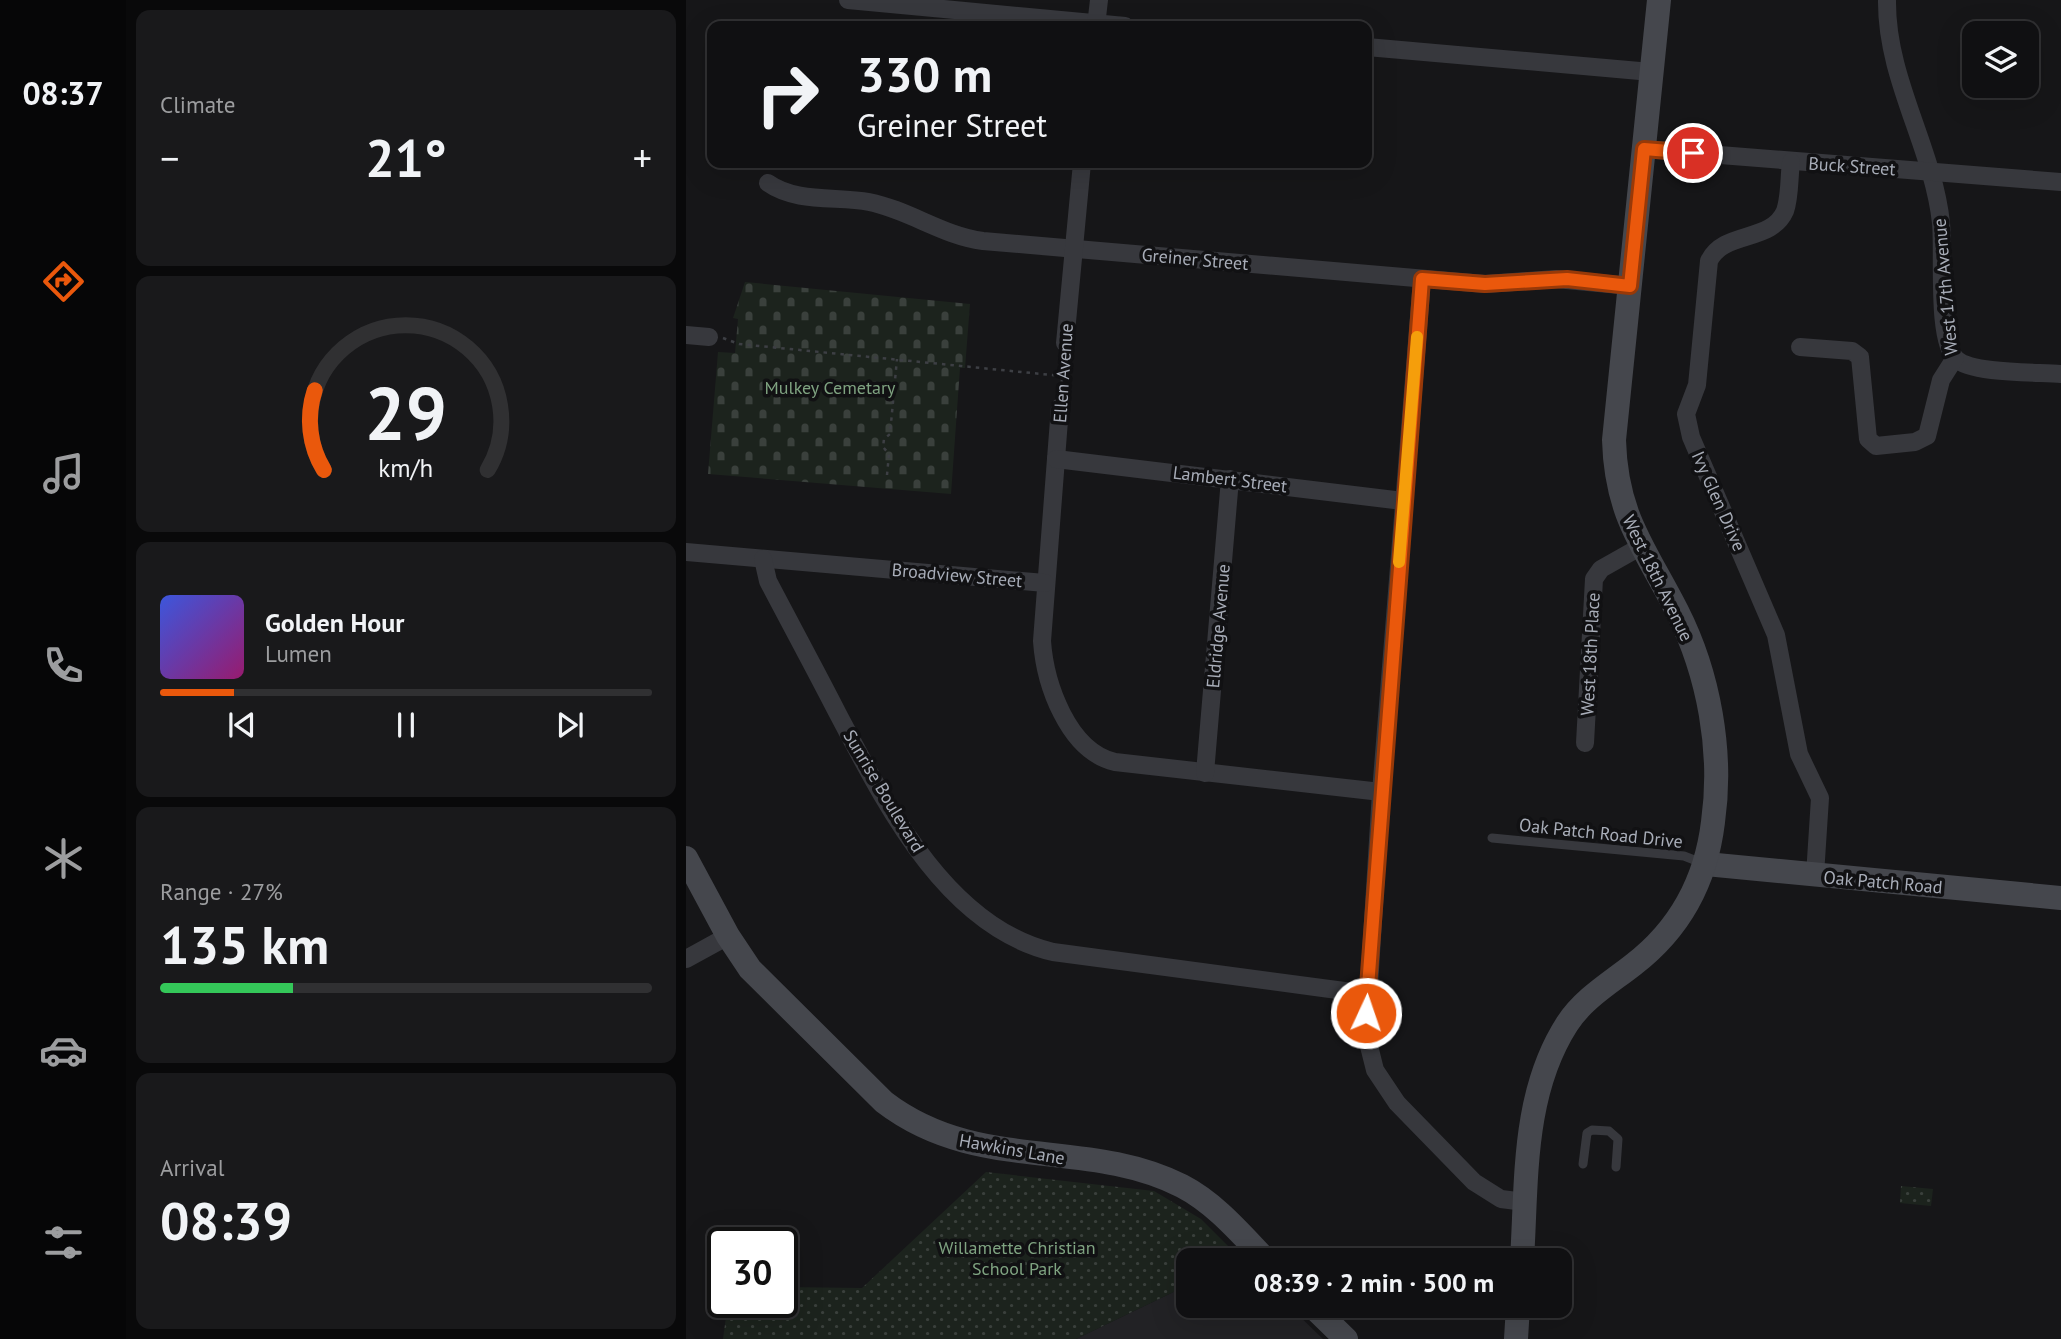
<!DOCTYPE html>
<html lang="en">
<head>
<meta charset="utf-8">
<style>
  :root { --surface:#101012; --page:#19191b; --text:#f1f3f6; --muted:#9c9d9f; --line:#303032; --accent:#ea580c }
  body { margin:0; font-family:"PT Sans",sans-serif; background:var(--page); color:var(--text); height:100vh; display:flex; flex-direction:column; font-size:26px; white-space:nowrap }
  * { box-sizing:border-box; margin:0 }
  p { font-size:23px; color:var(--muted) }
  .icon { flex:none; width:38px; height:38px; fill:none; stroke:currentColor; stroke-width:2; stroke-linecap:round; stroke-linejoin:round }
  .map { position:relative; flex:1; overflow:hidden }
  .details { display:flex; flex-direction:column; gap:10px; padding:10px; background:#09090a; width:560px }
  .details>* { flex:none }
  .hud { position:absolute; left:21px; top:21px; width:665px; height:147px; border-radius:14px; box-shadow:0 7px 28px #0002,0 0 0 2px var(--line); background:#101012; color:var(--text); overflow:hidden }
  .fabs { position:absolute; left:1276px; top:21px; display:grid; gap:14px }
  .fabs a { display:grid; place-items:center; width:77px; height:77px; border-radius:14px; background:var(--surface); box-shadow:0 7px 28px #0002,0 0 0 2px var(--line); font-size:35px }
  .speed { position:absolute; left:21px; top:1227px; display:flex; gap:14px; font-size:35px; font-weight:700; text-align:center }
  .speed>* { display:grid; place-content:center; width:91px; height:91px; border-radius:50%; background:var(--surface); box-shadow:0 7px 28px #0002,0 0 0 2px var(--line); line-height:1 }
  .speed .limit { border:4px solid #111; border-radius:10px; background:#fff; color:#111 }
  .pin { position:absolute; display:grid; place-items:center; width:60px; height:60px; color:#fff; margin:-30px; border:4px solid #fff; border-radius:50%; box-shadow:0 2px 7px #0007 }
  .me { position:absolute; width:77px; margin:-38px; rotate:3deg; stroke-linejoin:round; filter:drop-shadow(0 0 5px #0008) }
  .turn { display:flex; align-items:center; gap:24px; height:147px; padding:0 35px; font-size:32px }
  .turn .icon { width:91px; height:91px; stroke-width:2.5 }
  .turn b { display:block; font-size:49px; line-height:60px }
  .big { font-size:52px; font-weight:600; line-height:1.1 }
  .details .tile { flex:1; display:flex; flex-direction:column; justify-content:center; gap:10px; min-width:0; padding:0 24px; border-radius:14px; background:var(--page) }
  .details .dial { align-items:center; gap:0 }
  .dial svg { height:182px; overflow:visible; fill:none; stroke:var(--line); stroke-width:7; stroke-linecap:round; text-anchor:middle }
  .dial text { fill:var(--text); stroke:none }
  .song { display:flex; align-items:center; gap:21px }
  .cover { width:84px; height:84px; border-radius:10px; background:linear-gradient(135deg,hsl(230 70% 55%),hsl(320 70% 35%)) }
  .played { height:7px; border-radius:4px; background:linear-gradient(90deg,var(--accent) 15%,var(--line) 15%) }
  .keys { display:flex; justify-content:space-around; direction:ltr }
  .heat { display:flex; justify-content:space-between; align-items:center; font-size:38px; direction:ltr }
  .charge { height:10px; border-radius:5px; background:linear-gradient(90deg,#34c759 27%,var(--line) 0) }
  .trip { position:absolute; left:490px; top:1248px; width:396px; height:70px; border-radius:14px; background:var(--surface); box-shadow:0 7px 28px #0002,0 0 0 2px var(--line); font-weight:600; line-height:70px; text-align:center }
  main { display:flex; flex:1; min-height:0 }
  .menu { display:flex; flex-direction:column; width:126px; justify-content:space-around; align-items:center; background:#060607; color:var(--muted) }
  .menu .icon { width:49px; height:49px }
  .menu .active { color:var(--accent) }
  .menu b { font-size:32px; color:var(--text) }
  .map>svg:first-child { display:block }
  .built { fill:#222225 }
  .green { fill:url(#green-dots) }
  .cemetery { fill:url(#cemetery-stones) }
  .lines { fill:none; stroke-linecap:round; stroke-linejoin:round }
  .path { stroke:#3d3f44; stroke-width:2.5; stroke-dasharray:3.5 5; stroke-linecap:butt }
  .lane { stroke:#37383d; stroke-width:9 }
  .street { stroke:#37383d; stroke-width:18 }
  .secondary { stroke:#45474d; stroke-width:24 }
  .route-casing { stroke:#983908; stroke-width:18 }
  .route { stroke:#ea580c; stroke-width:12 }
  .slow { stroke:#f59e0b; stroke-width:12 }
  .labels { text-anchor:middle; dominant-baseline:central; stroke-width:7; stroke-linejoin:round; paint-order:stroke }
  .street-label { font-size:18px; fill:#a8adb8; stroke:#111113 }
  .park-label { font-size:18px; fill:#7fa381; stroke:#111113 }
</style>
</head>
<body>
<main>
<nav class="menu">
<b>08:37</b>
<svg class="icon active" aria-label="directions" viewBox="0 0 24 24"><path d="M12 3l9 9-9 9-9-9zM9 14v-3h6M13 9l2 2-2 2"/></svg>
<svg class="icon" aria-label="music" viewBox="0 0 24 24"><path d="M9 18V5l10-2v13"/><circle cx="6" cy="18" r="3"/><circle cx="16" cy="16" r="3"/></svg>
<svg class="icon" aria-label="phone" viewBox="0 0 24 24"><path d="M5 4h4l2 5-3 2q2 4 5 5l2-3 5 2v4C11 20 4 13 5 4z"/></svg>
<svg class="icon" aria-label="climate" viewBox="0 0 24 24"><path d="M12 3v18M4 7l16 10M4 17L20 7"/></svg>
<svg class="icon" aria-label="car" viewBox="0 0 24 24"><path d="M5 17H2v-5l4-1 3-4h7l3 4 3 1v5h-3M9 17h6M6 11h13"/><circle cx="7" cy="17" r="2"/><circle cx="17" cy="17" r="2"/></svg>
<svg class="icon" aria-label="filters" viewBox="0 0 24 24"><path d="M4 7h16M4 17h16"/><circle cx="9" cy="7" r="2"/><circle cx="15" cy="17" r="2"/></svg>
</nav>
<section class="details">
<div class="tile"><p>Climate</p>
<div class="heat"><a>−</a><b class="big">21°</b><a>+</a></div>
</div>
<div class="tile dial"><svg viewBox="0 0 100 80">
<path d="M14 69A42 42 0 1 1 86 69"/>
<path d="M14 69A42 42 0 0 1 10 34" stroke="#ea580c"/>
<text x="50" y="56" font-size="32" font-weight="700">29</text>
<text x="50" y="72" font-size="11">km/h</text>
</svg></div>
<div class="tile">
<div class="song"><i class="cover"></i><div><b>Golden Hour</b><p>Lumen</p></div></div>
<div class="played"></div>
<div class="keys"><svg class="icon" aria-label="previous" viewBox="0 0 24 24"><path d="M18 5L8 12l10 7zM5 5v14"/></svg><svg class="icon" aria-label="pause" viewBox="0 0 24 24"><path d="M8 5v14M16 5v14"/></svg><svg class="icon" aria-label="next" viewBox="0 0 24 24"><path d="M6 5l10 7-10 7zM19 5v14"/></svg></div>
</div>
<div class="tile"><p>Range · 27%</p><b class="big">135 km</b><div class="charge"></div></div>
<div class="tile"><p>Arrival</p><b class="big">08:39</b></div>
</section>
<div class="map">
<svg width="1375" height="1339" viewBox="0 0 1375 1339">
  <defs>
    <pattern id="green-dots" width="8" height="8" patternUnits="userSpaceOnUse" patternTransform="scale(1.75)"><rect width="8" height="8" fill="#1c231d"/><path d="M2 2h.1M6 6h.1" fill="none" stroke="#3a403c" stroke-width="1.8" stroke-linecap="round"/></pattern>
    <pattern id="cemetery-stones" width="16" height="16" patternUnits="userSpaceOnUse" patternTransform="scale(1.75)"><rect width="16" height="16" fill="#1c231d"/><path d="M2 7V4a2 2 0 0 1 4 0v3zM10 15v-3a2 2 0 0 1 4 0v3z" fill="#3a403c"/></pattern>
  </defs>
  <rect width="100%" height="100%" fill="#161618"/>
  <polygon class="built" points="502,1285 502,1306 603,1306 637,1339 390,1339"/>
  <g class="green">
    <polygon points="300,1172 468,1191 515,1219 555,1259 502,1260 502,1285 390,1339 37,1339 42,1302 96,1302 96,1287 176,1288"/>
    <polygon points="1215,1186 1247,1189 1245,1206 1214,1203"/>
  </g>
  <polygon class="cemetery" points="59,282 284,304 279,368 274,368 265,494 22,474 32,352 49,353 52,319 47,318"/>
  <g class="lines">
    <g class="path">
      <polyline points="37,338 53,344 376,376"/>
      <polyline points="375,390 378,358"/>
      <polyline points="201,475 203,454 197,447 198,439 204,434 211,359"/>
    </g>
    <g class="lane">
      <polyline points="806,838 998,856 1016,863"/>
      <polyline points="897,1164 901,1133 906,1130 923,1131 932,1139 930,1167"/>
    </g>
    <g class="street">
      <polyline points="162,0 439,26"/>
      <path d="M1201,0C1200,79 1247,147 1255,223C1258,253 1250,340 1270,359C1286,374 1352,372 1375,374"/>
      <polyline points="410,26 413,0"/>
      <polyline points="681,47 965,72"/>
      <polyline points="958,149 1375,182"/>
      <path d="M1105,162C1103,177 1104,197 1099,211C1085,243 1038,230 1023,261L1011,385L1000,414L1005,437L1090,635L1113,754L1134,798L1129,875"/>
      <path d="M82,183C110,203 151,196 183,202C223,210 257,236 297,241L799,284L870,279L944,286"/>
      <polyline points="736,279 695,792 680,1034 689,1070 711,1103 788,1182 815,1199 839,1202"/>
      <polyline points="0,335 23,337"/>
      <polyline points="379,343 396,163"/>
      <polyline points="1114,347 1166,351 1174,357 1182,439 1190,446 1229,442 1241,436 1255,380 1269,358"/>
      <path d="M374,407L356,641C359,684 382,751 429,762L695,792"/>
      <polyline points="370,459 717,501"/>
      <polyline points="0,552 359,583"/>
      <path d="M77,559L82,581C105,625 129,669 152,714C199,803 260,927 367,952L681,994"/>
      <polyline points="899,743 908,579 915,569 954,547"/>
      <polyline points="519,773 544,479"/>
      <polyline points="0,959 42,936"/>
    </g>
    <g class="secondary">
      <path d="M0,858L42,936L64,969L198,1102C292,1174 399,1137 496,1186C529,1203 555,1234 580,1260"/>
      <polyline points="1020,864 1375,898"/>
      <path d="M836,1260C841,1180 836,1094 881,1024C897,999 924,983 947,965C994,929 1020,880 1027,822C1037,752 1023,674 991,611C959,548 930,516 928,440L973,0"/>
      <polyline points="626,1306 660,1339"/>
      <polyline points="830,1339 832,1306"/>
    </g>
  </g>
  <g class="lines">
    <defs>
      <polyline id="route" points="680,1013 736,279 799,284 881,279 944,286 958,149 1007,153"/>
    </defs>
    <use href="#route" class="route-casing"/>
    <use href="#route" class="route"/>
    <polyline class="slow" points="713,562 731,337"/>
  </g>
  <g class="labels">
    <g class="street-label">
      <text transform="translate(1166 166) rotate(4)">Buck Street</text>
      <text transform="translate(509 259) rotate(5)">Greiner Street</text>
      <text transform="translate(1259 287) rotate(-95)">West 17th Avenue</text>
      <text transform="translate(377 373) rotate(-86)">Ellen Avenue</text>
      <text transform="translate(544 479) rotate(7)">Lambert Street</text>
      <text transform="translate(1033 501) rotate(66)">Ivy Glen Drive</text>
      <text transform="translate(271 575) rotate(5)">Broadview Street</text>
      <text transform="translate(972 578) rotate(64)">West 18th Avenue</text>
      <text transform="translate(532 626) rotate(-85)">Eldridge Avenue</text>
      <text transform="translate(904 654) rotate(-87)">West 18th Place</text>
      <text transform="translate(198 791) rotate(59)">Sunrise Boulevard</text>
      <text transform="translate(915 833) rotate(6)">Oak Patch Road Drive</text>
      <text transform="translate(1197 882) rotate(5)">Oak Patch Road</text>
      <text transform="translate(326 1149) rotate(10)">Hawkins Lane</text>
    </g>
    <g class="park-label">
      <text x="144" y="387">Mulkey Cemetary</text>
      <text x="331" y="1247">Willamette Christian<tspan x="331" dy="21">School Park</tspan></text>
    </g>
  </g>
</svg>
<div class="fabs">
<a><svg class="icon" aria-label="layers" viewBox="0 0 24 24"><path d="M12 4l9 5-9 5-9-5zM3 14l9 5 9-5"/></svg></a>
</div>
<div class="speed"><div class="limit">30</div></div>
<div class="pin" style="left:1007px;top:153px;background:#d93025"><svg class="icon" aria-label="arrive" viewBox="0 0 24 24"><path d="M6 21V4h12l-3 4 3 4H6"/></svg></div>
<svg class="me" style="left:680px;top:1013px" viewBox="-20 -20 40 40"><circle r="17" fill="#ea580c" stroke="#fff" stroke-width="3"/><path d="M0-11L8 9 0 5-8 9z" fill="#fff"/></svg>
<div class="trip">08:39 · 2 min · 500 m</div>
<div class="hud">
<div class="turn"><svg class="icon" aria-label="right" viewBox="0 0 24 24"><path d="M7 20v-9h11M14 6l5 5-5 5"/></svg><div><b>330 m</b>Greiner Street</div></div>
</div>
</div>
</main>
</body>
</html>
